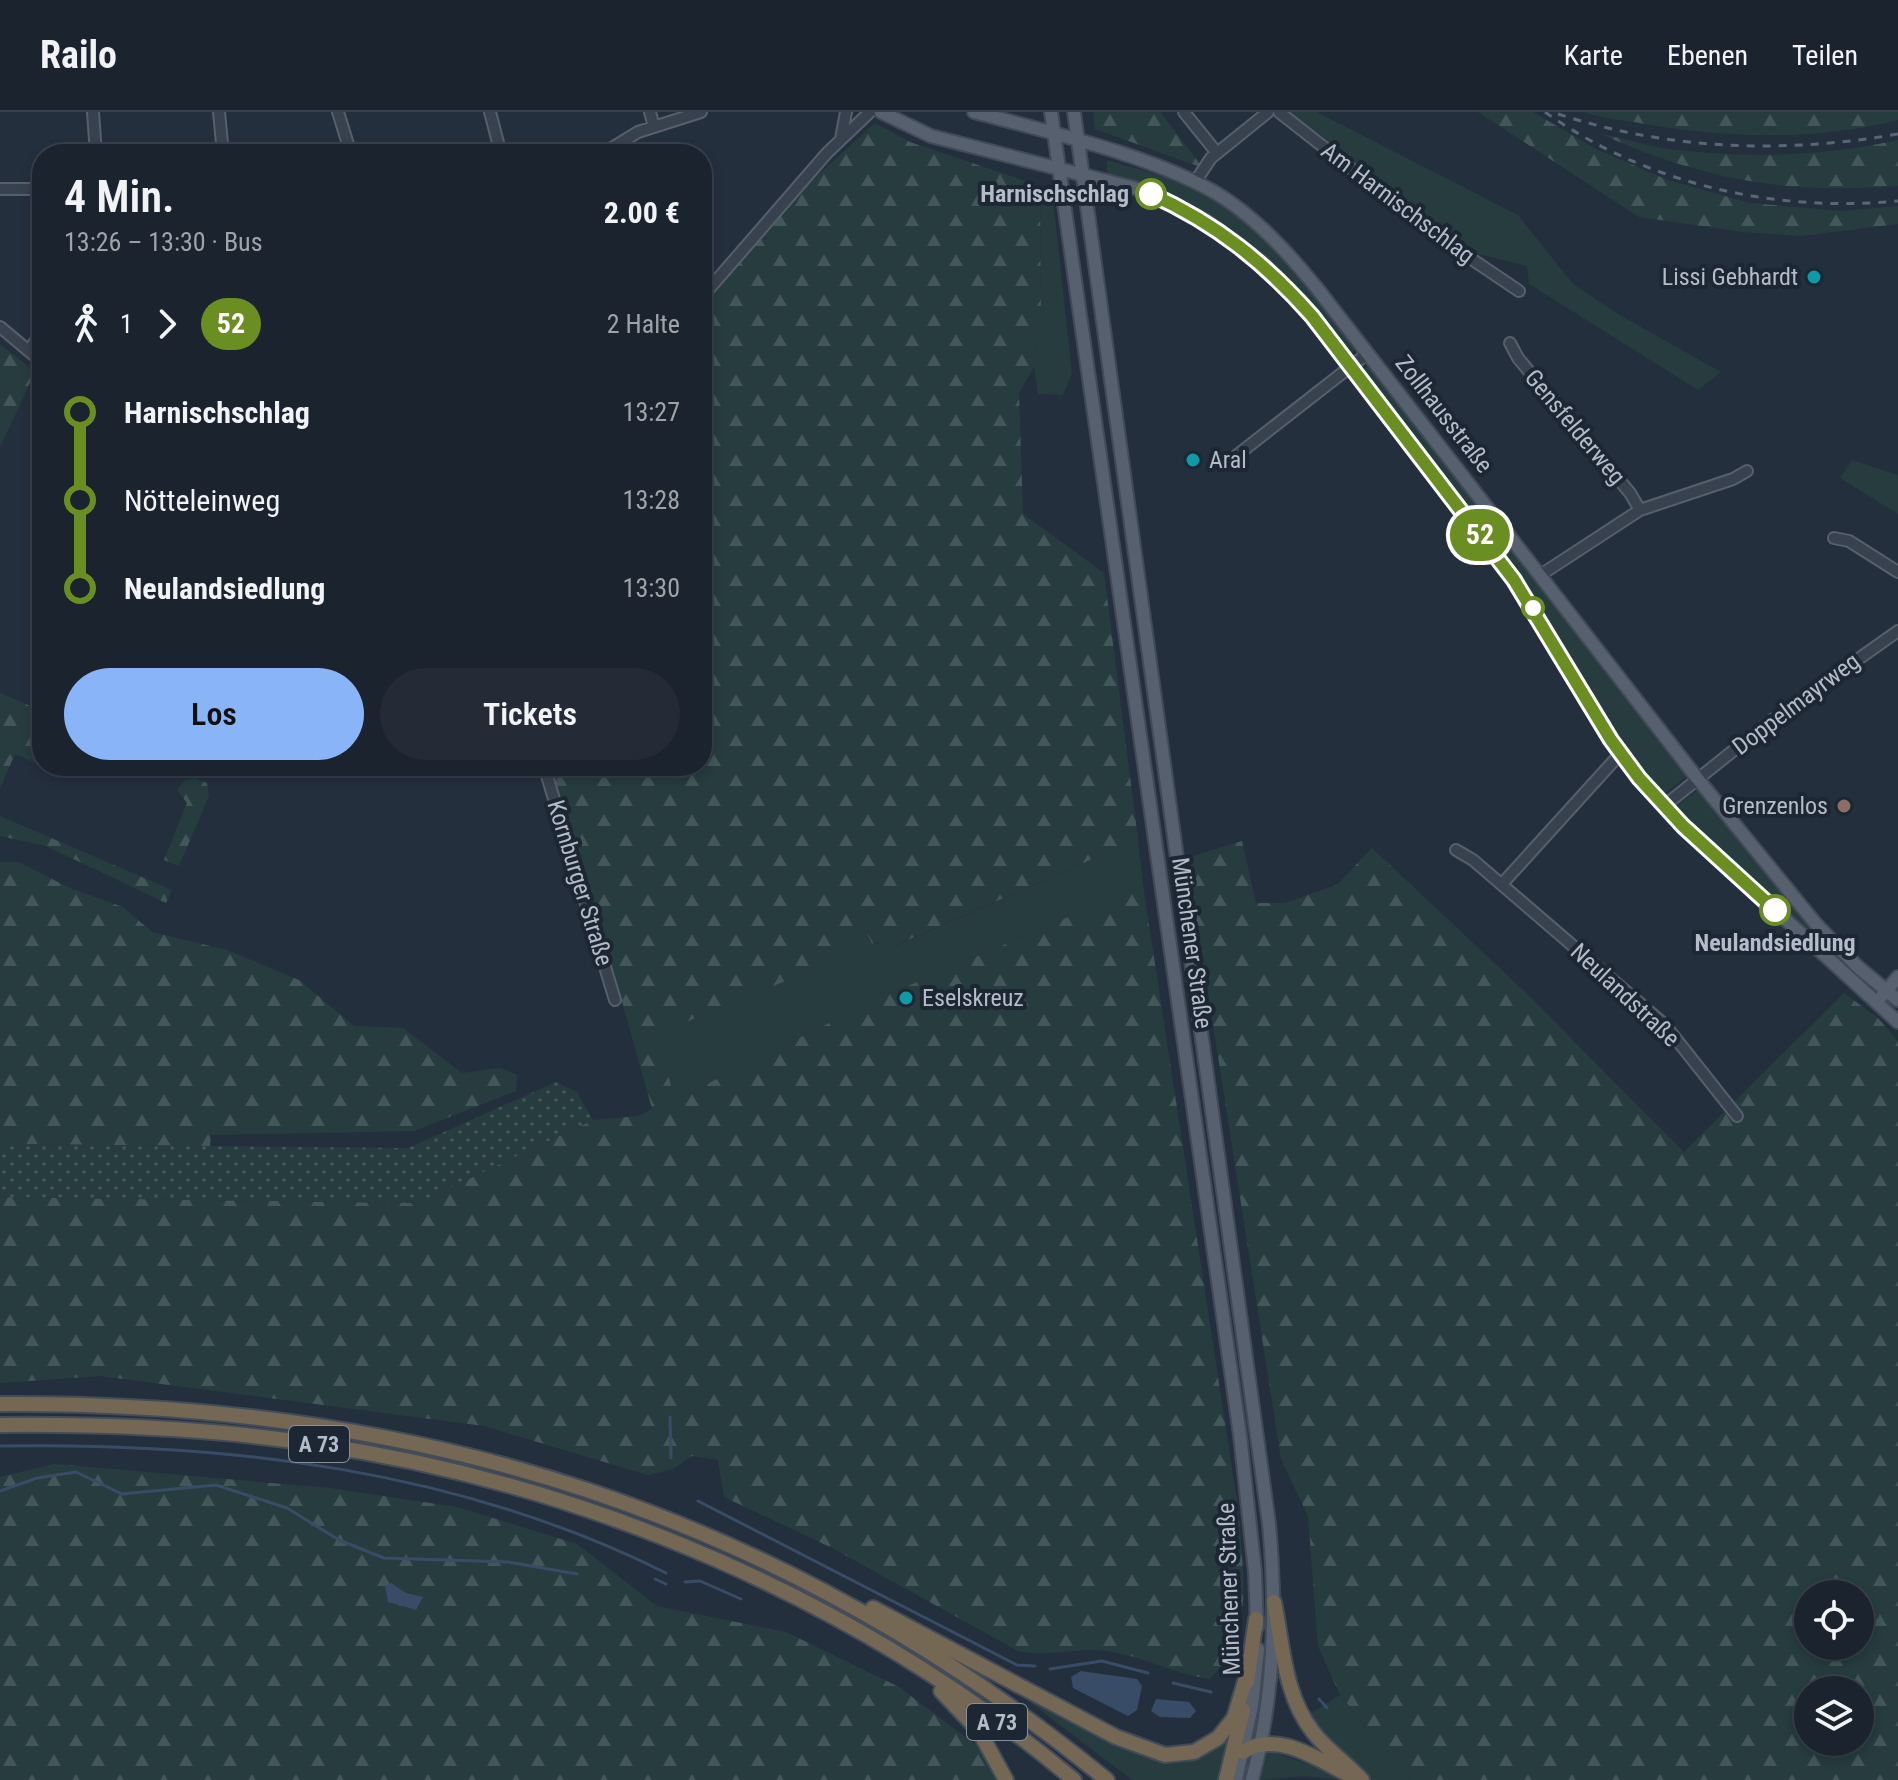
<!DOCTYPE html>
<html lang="de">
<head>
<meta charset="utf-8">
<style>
  body { margin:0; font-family:"Roboto Condensed",sans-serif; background:#242b36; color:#f1f3f6; height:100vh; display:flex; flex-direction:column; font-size:30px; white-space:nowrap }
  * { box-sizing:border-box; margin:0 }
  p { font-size:26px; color:#a0a4aa }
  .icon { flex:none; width:44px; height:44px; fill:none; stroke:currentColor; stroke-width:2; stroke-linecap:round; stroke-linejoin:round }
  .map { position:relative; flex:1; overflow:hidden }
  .drawer { position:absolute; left:32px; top:32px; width:680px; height:632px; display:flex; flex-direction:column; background:#1b232e; border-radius:32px; box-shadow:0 4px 12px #0003,0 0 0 2px #39404a }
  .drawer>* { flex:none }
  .badge { padding:0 16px; border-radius:26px; font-size:28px; line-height:52px }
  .fabs { position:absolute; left:1794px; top:1468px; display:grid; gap:16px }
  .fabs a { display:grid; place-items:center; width:80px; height:80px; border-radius:50%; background:#1b232e; box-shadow:0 4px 12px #0003,0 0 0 2px #39404a; font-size:40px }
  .map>.badge { position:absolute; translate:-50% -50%; box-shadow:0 0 0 4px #fff }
  .legs { display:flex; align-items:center; gap:12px; height:88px; padding:0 32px; font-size:26px }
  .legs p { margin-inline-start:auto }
  .head { display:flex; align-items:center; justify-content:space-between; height:136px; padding:0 32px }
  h1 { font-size:44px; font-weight:600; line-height:60px }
  .action { display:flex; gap:16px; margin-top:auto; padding:16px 32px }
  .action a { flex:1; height:92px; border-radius:48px; background:#8ab4f8; color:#111; font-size:32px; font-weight:600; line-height:92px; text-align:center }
  .action a+a { background:#242b36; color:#f1f3f6 }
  ul { padding:0 32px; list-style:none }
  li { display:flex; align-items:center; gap:28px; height:88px; font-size:30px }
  li i { display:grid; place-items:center; width:12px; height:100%; margin:0 10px; background:currentColor }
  li i::after { content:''; width:20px; height:20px; margin:-10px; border:6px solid; border-radius:50%; background:#1b232e }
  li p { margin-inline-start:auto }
  li:first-child i { background:linear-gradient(#0000 50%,currentColor 0) }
  li:last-child i { background:linear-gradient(currentColor 50%,#0000 0) }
  header { display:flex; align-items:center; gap:48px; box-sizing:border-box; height:112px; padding:0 40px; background:#1b232e; border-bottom:2px solid #39404a }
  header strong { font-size:38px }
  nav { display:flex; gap:44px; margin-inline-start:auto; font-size:28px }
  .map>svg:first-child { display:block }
</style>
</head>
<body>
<header>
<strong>Railo</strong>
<nav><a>Karte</a><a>Ebenen</a><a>Teilen</a></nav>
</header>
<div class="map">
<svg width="1898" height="1668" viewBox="0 0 1898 1668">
  <defs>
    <pattern id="forest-firs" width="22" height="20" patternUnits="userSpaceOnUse" patternTransform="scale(2)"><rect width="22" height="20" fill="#263c3f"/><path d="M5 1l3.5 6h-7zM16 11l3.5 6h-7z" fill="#435659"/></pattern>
    <pattern id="garden-dots" width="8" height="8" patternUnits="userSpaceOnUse" patternTransform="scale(2)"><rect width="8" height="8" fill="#263c3f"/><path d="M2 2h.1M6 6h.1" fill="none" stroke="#435659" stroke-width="1.8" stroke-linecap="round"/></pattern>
  </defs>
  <rect width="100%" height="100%" fill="#242f3e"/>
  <path fill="#263c3f" d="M1290,0H1317L1518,103L1573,172L1618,202L1721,260L1698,278L1529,172L1527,154L1478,142L1386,78Z
    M1107,48C1136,57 1167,64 1195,75C1248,98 1290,149 1324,194C1334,207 1352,224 1354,240L1344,241L1297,183L1156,79L1107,62Z
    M1040,74L1057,77L1053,87L1072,262L1063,283L1038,282L1034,255L1041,203Z
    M1367,255L1375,257L1689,663L1658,686L1642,669L1541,507L1360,259Z
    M1852,348L1898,363V402L1840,366Z
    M1698,678L1797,798L1820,832L1687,716L1674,696Z
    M1138,727L1143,773L875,888L675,988L656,922L844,845L841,835L868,823L872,832L890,831L893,835Z
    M1340,1583L1410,1668H1371L1318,1618L1309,1602Z
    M1032,1588C1087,1618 1175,1668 1229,1623L1219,1668H1132L1031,1591Z
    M1269,1639L1317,1655L1341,1668L1304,1664L1258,1668Z"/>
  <path fill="url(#forest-firs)" fill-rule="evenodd" d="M1093,0H1160L1203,56L1095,17Z
    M1478,0H1533L1596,37L1668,68L1750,91L1842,99L1898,94V112L1801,124L1743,120L1639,105Z
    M1584,0H1898V8C1815,29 1728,26 1645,12C1624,8 1603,7 1584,0Z
    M875,11L910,30L1040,74L1041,204L1034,255L1019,281L1023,402L1104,461L1138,727L892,835L890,831L881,835L878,830L872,832L868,823L842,835L844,845L657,922L675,988L875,888L1143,773L1238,1396C1242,1457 1257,1519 1210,1567C1174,1562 1143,1544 1106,1539C1077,1535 1048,1546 1018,1539L832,1436L724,1385L718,1348L692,1344L673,1357L648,1363L484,1314L100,1264L0,1271V1085L418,1091L593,1008L638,1004L652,997L620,882L546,654H702V194L808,72Z
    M1598,21C1622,26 1646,34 1670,37C1744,47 1826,44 1898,28V74C1780,82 1706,68 1598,21Z
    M0,232L35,260L1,333L0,332Z
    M0,581L42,599V654L15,642L0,676Z
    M195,666L207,671L209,684L179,754L164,748L187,691L177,678L184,668Z
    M0,704L172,778L166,791L46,734L0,724Z
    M1242,729L1256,791H1285L1337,773L1372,736L1527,882L1684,1040L1844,881L1878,906L1898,929V1668H1410L1340,1583L1318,1534L1308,1404L1281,1347L1187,746ZM1808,1482H1860V1534H1808ZM1808,1578H1860V1630H1808Z
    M0,750H18L72,777L123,795L152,820L227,838L299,868L354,914L403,916L462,961L500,956L517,963L516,979L414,1019L211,1023L210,1034L0,1032Z
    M54,1352L330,1376L457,1395L577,1432L657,1494L786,1520L899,1575L976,1633L993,1657L996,1668H0V1365Z"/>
  <path fill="url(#garden-dots)" d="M556,970L577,980L593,1008L418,1091L0,1085V1032L408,1036Z"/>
  <path fill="#394c67" d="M391,1471L406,1481L423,1485L416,1498L388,1490L385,1474Z
    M1081,1559L1137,1567L1142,1574L1137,1598L1128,1604L1073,1576L1071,1565Z
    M1156,1587L1189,1590L1196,1599L1190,1606L1160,1605L1151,1599Z"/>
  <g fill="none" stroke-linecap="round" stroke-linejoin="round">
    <path stroke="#394c67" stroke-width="3" d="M670,1305L671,1346
      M0,1334C228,1330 460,1358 666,1461
      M0,1379L37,1366L76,1360L122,1382L216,1373L287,1396L339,1428L384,1446L508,1450L577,1462
      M698,1389L1017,1553L1035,1554
      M655,1467L666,1472
      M685,1470L700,1469L741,1487
      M1050,1557L1102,1549L1148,1561
      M1173,1571L1211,1580
      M1319,1587L1327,1596"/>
    <g stroke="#565f6c" stroke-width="14">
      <path id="minor" d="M93,0L96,42
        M219,0L223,42
        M338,0L351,42
        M490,0L501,42
        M650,0L654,15
        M1184,0L1217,41
        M1279,0L1433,121L1519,179
        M841,27L846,0
        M602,42L638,20L701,0
        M1195,70L1211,46L1268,0
        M0,77H42
        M702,185L827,41L870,0
        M0,215L42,250
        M1510,231L1518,246L1630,381L1640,398
        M29,239L42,219
        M1236,344L1368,241
        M1834,426L1849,429L1898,460
        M1542,462L1640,398L1733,367L1747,359
        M544,654L615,888
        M1664,694L1768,611L1898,519
        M1456,738L1473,748L1665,913L1737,1004
        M1502,772L1620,642"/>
    </g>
    <g stroke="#414a57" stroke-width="16">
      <path id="major" d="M881,0L931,24L1138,77L1206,109L1263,151L1319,213L1514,468L1611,628L1639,666L1683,714L1898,910
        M974,0C1046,19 1162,46 1224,86C1260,110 1289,142 1316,175L1697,666L1816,812L1858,855L1898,888
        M1051,0L1240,1323L1255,1460L1257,1515
        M1074,0L1269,1412C1277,1498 1275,1584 1252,1668
        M1882,884L1898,865
        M1236,1668L1252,1594L1258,1537"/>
    </g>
    <g stroke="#434c59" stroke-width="18">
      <path id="highway" d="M0,1292C421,1289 778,1400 1107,1668
        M0,1313C105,1312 210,1316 314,1332C588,1372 861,1489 1074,1668
        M1274,1490C1283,1534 1284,1583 1313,1620C1327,1638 1346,1651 1362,1668
        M873,1496L1116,1625L1165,1643L1194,1640L1218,1626L1234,1606L1247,1563
        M1247,1570L1256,1507
        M941,1579L979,1619L1006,1668
        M1243,1640C1277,1617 1320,1649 1351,1664
        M1226,1668L1243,1598"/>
    </g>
    <use href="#minor" stroke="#38414e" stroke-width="10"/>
    <use href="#major" stroke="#56606e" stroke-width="12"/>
    <use href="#highway" stroke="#746855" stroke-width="14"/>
    <path stroke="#5a6575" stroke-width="3" stroke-dasharray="8 8" stroke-linecap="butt" d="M1545,0C1646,72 1775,101 1898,89
      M1558,2C1669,38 1784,42 1898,22"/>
  </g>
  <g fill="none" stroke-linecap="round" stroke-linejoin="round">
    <g stroke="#fff" stroke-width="18">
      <path id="line-1" d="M1151,82C1217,112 1265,151 1312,204L1514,468L1611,628L1639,666L1683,714L1775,798"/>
    </g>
    <use href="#line-1" stroke="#6b8e23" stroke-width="12"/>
  </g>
  <g fill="#fff" stroke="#6b8e23" stroke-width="4">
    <circle cx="1151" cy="82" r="14"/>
    <circle cx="1533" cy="496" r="10"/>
    <circle cx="1775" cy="798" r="14"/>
  </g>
  <g fill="#0f9aa8" stroke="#1d2633" stroke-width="3">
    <circle cx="1814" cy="165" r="8"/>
    <circle cx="1193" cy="348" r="8"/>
    <circle cx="906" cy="886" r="8"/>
  </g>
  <circle fill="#8d6e63" stroke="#1d2633" stroke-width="3" cx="1844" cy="694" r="8"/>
  <g text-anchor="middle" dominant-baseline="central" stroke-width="8" stroke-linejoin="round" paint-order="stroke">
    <g fill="#1d2633" stroke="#878f9c" stroke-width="2">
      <rect x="289" y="1314" width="60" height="36" rx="6"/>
      <rect x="967" y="1592" width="60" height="36" rx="6"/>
    </g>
    <g font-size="22" font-weight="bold" fill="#b4bcc9">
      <text x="319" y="1332">A 73</text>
      <text x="997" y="1610">A 73</text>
    </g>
    <g font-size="24" font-weight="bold" fill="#b4bcc9" stroke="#1d2633" text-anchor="end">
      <text x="1129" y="82">Harnischschlag</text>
      <text x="1775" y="831" text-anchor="middle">Neulandsiedlung</text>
    </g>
    <g font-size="24" fill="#b4bcc9" stroke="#1d2633">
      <text transform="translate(1398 91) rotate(37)">Am Harnischschlag</text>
      <text transform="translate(1444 302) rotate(52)">Zollhausstraße</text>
      <text transform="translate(1575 315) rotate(50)">Gensfelderweg</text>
      <text transform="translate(1796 592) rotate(-37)">Doppelmayrweg</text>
      <text transform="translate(580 771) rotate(73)">Kornburger Straße</text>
      <text transform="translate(1192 831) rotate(82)">Münchener Straße</text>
      <text transform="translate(1625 883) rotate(43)">Neulandstraße</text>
      <text transform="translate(1229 1477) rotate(-92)">Münchener Straße</text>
    </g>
    <g font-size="24" fill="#b4bcc9" stroke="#1d2633" text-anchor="end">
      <text x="1798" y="165">Lissi Gebhardt</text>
      <text x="1209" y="348" text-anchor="start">Aral</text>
      <text x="1828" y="694">Grenzenlos</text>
      <text x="922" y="886" text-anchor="start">Eselskreuz</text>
    </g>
  </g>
</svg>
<div class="fabs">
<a><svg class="icon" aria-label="locate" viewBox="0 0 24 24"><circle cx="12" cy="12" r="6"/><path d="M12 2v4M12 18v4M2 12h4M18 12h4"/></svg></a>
<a><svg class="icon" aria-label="layers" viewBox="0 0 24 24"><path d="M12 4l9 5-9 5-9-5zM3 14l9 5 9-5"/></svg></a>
</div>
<b class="badge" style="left:1480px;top:423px;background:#6b8e23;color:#fff">52</b>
<section class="drawer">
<div class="head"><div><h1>4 Min.</h1><p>13:26 – 13:30 · Bus</p></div><b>2.00 €</b></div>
<div class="legs"><svg class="icon" aria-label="walk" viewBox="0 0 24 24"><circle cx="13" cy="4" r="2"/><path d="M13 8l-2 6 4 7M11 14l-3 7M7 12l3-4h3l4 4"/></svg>1<svg class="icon" aria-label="forward" viewBox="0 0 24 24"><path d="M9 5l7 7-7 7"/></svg><b class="badge" style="background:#6b8e23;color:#fff">52</b><p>2 Halte</p></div>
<ul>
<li><i style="color:#6b8e23"></i><b>Harnischschlag</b><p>13:27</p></li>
<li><i style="color:#6b8e23"></i><span>Nötteleinweg</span><p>13:28</p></li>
<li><i style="color:#6b8e23"></i><b>Neulandsiedlung</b><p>13:30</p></li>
</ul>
<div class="action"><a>Los</a><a>Tickets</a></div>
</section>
</div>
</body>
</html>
